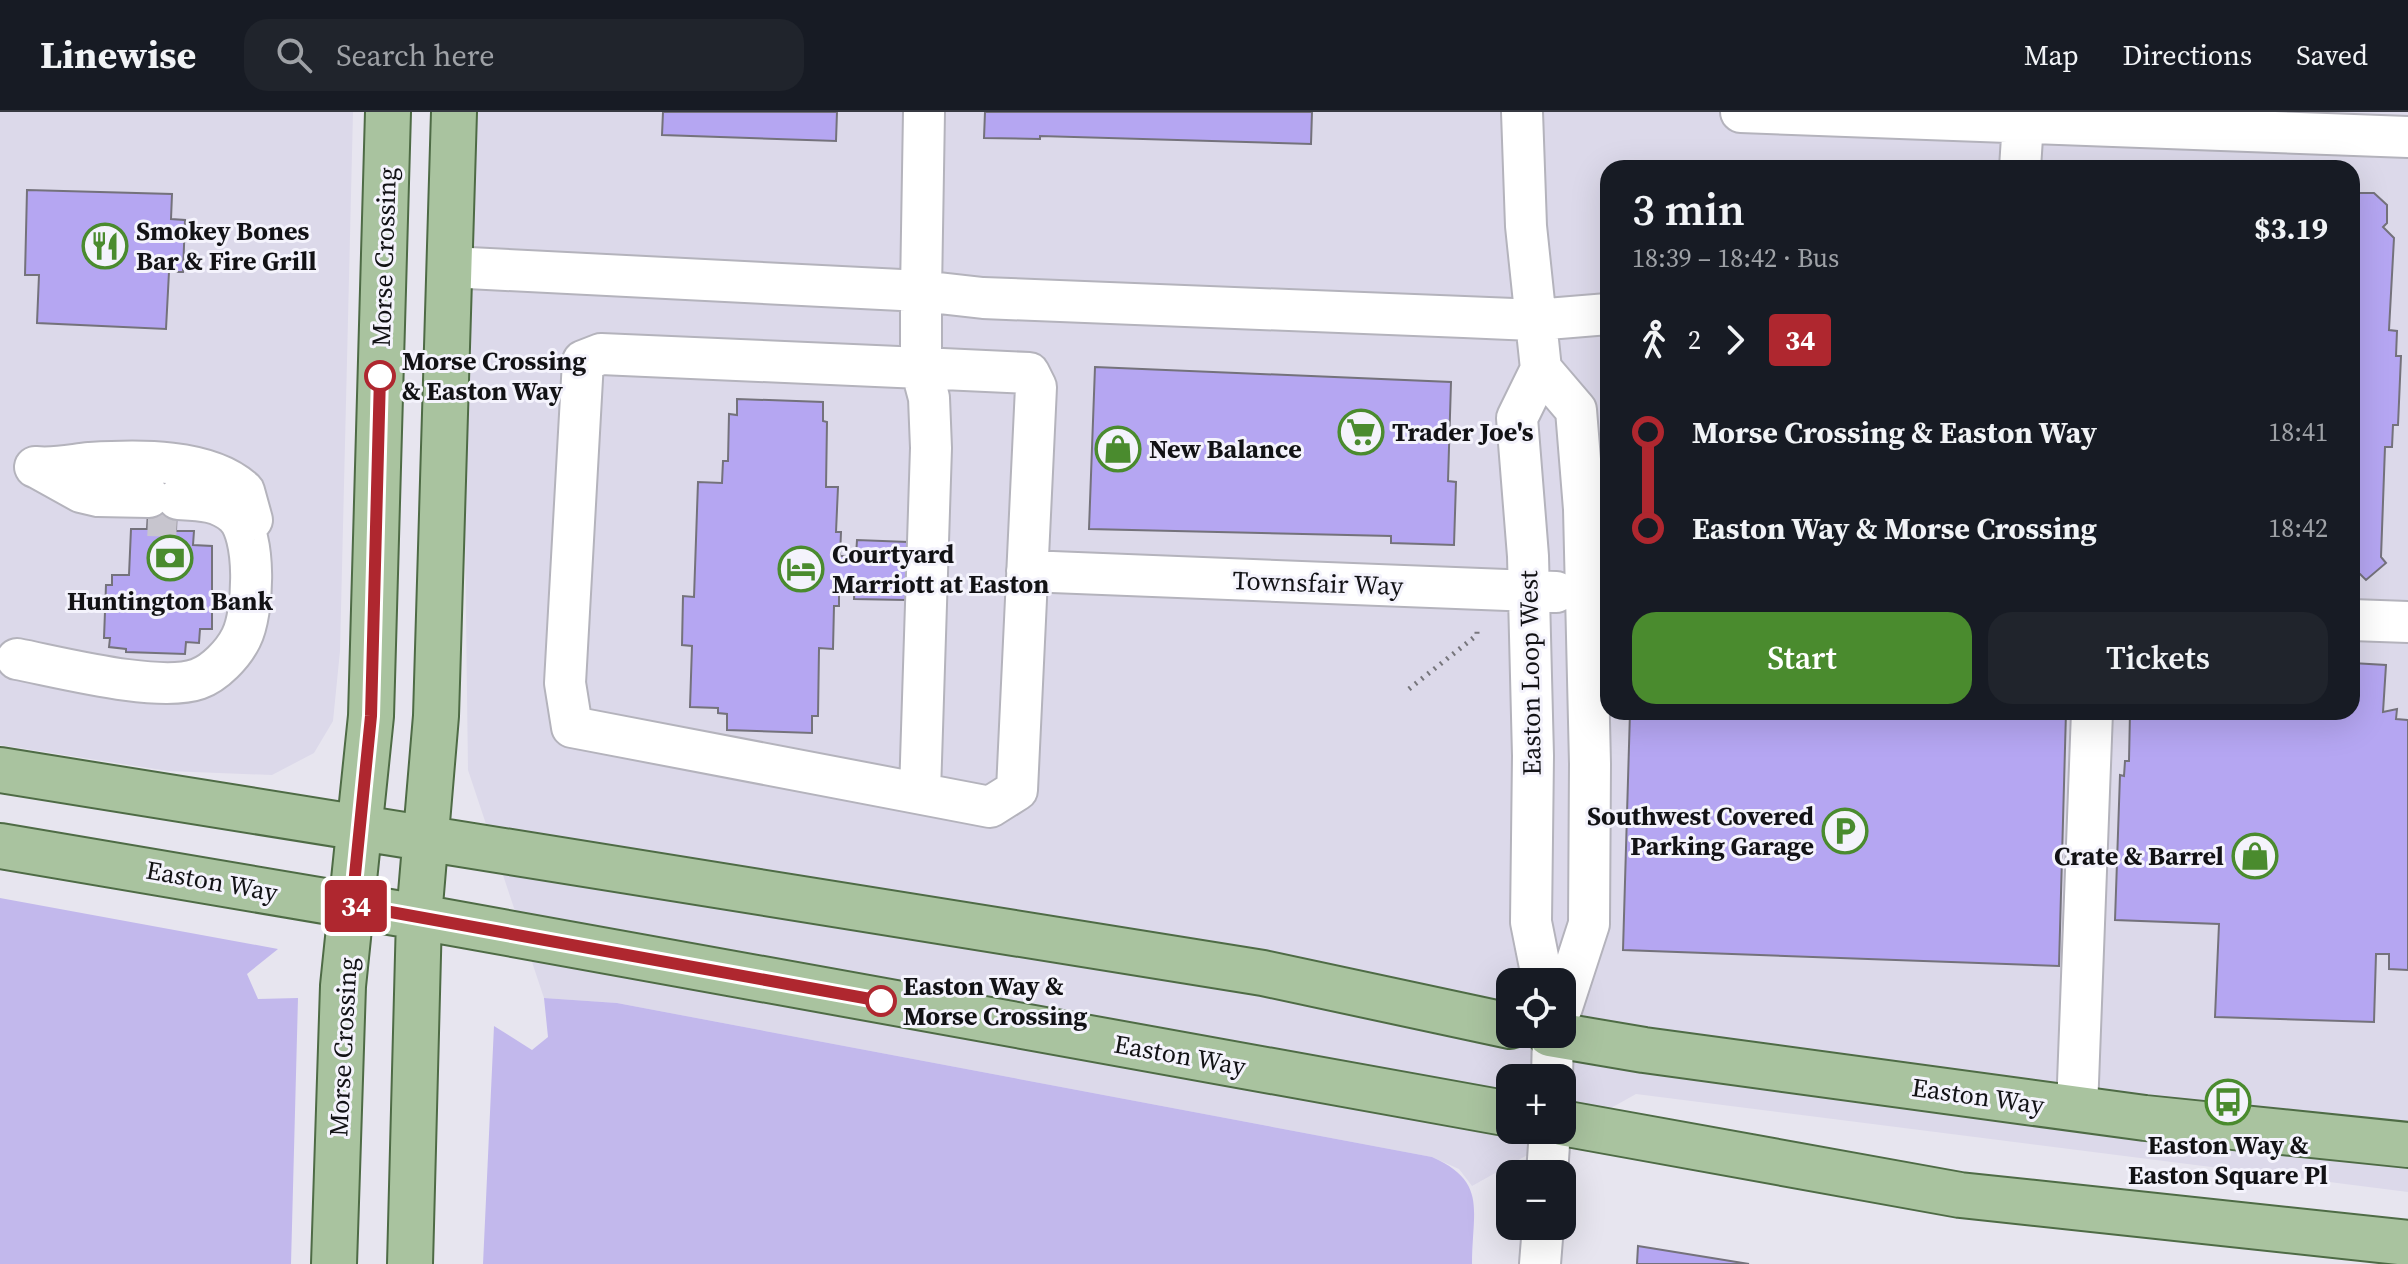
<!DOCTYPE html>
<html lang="en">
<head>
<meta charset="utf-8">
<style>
  body { margin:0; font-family:"Source Serif 4",serif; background:#20242c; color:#f1f3f6; height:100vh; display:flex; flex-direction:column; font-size:30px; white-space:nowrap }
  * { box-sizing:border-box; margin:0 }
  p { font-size:26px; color:#9ea1a6 }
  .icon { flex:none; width:44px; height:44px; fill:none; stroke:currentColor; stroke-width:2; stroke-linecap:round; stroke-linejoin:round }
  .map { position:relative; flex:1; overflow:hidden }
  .side { position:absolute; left:1600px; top:48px; width:760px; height:560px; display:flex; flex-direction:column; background:#171b24; border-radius:24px; box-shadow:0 8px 32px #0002 }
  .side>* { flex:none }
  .badge { padding:0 16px; border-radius:6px; font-size:28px; line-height:52px }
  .tools { position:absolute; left:1496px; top:856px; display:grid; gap:16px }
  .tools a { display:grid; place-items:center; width:80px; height:80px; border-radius:16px; background:#171b24; box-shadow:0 8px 32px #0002; font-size:40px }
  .map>.badge { position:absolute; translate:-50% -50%; box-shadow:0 0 0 4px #fff }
  .legs { display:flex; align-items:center; gap:12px; height:88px; padding:0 32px; font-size:26px }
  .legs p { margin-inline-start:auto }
  .head { display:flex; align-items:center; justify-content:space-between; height:136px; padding:0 32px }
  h1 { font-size:44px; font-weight:600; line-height:60px }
  .button { display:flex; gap:16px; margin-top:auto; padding:16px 32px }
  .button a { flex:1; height:92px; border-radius:24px; background:#4a8b2e; color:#fff; font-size:32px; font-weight:600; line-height:92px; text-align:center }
  .button a+a { background:#20242c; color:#f1f3f6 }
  ul { padding:0 32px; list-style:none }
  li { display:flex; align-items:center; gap:28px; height:96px; font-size:30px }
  li i { display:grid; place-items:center; width:12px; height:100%; margin:0 10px; background:currentColor }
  li i::after { content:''; width:20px; height:20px; margin:-10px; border:6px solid; border-radius:50%; background:#171b24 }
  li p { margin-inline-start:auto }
  li:first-child i { background:linear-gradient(#0000 50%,currentColor 0) }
  li:last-child i { background:linear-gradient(currentColor 50%,#0000 0) }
  header { display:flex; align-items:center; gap:48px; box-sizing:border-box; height:112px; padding:0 40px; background:#171b24; border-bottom:2px solid #363941 }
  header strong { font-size:38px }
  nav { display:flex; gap:44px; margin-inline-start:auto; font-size:28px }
  .search { width:560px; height:72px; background:#20242c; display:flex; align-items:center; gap:20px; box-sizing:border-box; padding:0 28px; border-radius:24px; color:#9ea1a6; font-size:30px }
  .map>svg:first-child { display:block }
</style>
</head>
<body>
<header>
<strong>Linewise</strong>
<div class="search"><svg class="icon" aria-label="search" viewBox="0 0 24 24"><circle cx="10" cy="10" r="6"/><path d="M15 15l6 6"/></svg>Search here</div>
<nav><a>Map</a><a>Directions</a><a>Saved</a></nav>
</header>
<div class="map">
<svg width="2408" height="1152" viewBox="0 0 2408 1152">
  <rect width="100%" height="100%" fill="#e7e5ef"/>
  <path fill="#dcd9ea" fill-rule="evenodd" d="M0,0H353L340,539L333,609L314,641L272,663L168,659L0,633Z
    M471,0H2408V1080L1636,982L1472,1074L1459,1057L1432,1045L617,891L544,886L468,658L462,189ZM1608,56H2352V600H1608ZM1510,870H1562V922H1510ZM1510,966H1562V1018H1510Z"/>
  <path fill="#c2b8ec" d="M0,786L278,837L247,862L258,887L298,886L291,1152H0Z
    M544,886L617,891L1432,1045C1488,1070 1472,1098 1472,1152H483L494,914L532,938L548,925Z"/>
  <path fill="#b5a6f2" stroke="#74727b" stroke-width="2" d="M663,0H837L836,29L662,23Z
    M985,0H1312L1311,32L1040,24V27L984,26Z
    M27,78L172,82L171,107L185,108L183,160H169L166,217L37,211L39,163H25Z
    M2358,81H2374L2387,93V111L2383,115L2394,126L2389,218L2397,219L2396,244H2401L2398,313H2393L2392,335H2385L2381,445L2386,451L2366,468L2360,462H2352V83Z
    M1095,255L1451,270L1448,369L1456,370L1454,433L1391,431V424L1089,417Z
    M737,287L823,290V309L827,310L826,375H838L836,420H841L840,444H856L857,428L908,430L906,488L854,487L855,471L839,470V494H834L833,537L819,536L818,604H812V621L727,618V602L718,601V596L690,595L692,534L682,533L683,484L694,485L698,370L722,371L723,349H728L729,302L737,303Z
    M150,362L178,363L176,419H194L193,433L212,434V517H200L199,531L186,530L185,542L126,540V537L109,535L110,526H104L106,473H112V463H129L131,417H147Z
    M2352,551L2386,553L2383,600L2397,597L2396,607L2408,608V858L2389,857V842H2376L2374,910L2215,905L2219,812L2115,808L2120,663L2124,664L2125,649H2129L2130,600H2352Z
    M1630,600H2066L2059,854L1623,838Z
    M1638,1134L1749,1152H1637Z"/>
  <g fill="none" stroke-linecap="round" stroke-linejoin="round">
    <path stroke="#c7c5ce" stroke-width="40" stroke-dasharray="40 20" stroke-linecap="butt" d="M148,404L177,405"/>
    <g stroke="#b4b3bc" stroke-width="44">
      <path id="minor" d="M924,0L921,179L983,186L1464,205L1535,208L1608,202
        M1522,0L1526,114L1541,257L1517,306L1528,444L1533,644L1531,810L1543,870
        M1741,0L2408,25
        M2020,56L2023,10
        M449,155L921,179V256L1029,261L1036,275L1017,678L990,695L572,615L565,571L583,249L601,242L921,256L929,286L931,336L920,680
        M1541,257L1576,298L1584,397L1590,652L1589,812L1562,895
        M35,355C55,357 71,353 90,351C137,348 209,346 244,379L252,408
        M36,355L81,380L98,384L149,385
        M1027,459L1556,480
        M2352,508L2408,510
        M17,547C59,555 159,581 198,567C215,561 233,542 241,526C254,501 257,422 235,403C219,388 198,388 178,387
        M1552,966L1553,922
        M2077,997L2092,600
        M1547,1062L1550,1018
        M1540,1152L1543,1114"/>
    </g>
    <g stroke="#4e6b45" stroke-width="48">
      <path id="major" d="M0,658L1263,861L1510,914
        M0,734L419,805L1510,1002
        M1550,922L1644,938L2145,1006L2408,1033
        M1562,1011L1960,1083L2408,1131
        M334,1152L343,874L371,604L388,0
        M410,1152L419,805L436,604L454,0"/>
    </g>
    <path stroke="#77767c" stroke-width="5" stroke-dasharray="2 6" stroke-linecap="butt" d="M1409,577L1477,523V514"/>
    <use href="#minor" stroke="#fff" stroke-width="40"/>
    <use href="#major" stroke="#a9c39f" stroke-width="44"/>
  </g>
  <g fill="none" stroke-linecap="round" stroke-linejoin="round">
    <g stroke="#fff" stroke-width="18">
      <path id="line-1" d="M380,264L371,604L352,793L881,889"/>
    </g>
    <use href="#line-1" stroke="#af272f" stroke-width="12"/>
  </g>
  <defs>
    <g id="restaurant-ring" transform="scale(2.3)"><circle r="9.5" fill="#f4f3fc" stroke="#4a8b2e" stroke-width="1.5"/><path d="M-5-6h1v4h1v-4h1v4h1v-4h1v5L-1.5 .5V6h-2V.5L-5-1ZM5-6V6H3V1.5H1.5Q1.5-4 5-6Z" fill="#4a8b2e"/></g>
    <g id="supermarket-ring" transform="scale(2.3)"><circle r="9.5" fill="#f4f3fc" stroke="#4a8b2e" stroke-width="1.5"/><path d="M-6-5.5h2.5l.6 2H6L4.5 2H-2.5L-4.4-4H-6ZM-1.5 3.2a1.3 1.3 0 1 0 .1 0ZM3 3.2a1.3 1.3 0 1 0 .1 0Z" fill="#4a8b2e"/></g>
    <g id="shop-ring" transform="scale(2.3)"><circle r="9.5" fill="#f4f3fc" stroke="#4a8b2e" stroke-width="1.5"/><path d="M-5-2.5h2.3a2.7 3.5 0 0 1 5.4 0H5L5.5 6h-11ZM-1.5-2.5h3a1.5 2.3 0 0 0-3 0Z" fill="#4a8b2e"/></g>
    <g id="bank-ring" transform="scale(2.3)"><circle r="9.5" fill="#f4f3fc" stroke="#4a8b2e" stroke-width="1.5"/><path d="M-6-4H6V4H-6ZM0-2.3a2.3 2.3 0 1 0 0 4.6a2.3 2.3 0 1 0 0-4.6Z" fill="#4a8b2e"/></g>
    <g id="hotel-ring" transform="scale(2.3)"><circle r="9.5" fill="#f4f3fc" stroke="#4a8b2e" stroke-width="1.5"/><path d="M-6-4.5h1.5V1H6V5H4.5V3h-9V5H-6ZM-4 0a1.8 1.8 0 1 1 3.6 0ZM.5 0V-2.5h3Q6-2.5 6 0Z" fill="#4a8b2e"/></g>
    <g id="parking-ring" transform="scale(2.3)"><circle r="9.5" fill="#f4f3fc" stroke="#4a8b2e" stroke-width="1.5"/><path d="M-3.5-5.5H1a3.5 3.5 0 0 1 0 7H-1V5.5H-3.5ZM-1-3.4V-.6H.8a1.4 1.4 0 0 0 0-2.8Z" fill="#4a8b2e"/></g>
    <g id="bus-ring" transform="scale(2.3)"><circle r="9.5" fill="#f4f3fc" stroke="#4a8b2e" stroke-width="1.5"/><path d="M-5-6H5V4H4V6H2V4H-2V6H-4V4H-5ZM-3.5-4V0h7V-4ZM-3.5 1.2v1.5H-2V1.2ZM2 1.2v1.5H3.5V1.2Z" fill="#4a8b2e"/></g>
  </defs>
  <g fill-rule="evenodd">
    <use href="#restaurant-ring" x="105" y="134"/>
    <use href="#supermarket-ring" x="1361" y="320"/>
    <use href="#shop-ring" x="1118" y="337"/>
    <use href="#bank-ring" x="170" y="446"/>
    <use href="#hotel-ring" x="801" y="457"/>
    <use href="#parking-ring" x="1845" y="719"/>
    <use href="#shop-ring" x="2255" y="744"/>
    <use href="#bus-ring" x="2228" y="990"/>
  </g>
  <g fill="#fff" stroke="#af272f" stroke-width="4">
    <circle cx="380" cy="264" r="14"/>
    <circle cx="881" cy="889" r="14"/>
  </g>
  <g text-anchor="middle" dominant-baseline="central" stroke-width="6" stroke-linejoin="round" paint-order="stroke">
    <g font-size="26" font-weight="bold" fill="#121215" stroke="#f4f3fc" text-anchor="start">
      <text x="136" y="119">Smokey Bones<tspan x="136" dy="30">Bar &amp; Fire Grill</tspan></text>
      <text x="1392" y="320">Trader Joe's</text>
      <text x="1149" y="337">New Balance</text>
      <text x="832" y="442">Courtyard<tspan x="832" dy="30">Marriott at Easton</tspan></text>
      <text x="170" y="489" text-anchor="middle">Huntington Bank</text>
      <text x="1814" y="704" text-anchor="end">Southwest Covered<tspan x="1814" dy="30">Parking Garage</tspan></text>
      <text x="2224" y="744" text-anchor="end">Crate &amp; Barrel</text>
      <text x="2228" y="1033" text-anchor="middle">Easton Way &amp;<tspan x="2228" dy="30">Easton Square Pl</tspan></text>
    </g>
    <g font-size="26" fill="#121215" stroke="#f4f3fc">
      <text transform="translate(384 145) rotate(-88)">Morse Crossing</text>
      <text transform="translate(1318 471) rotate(2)">Townsfair Way</text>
      <text transform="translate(1530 561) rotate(-91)">Easton Loop West</text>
      <text transform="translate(212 769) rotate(10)">Easton Way</text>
      <text transform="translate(343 935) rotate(-87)">Morse Crossing</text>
      <text transform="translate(1180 943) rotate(10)">Easton Way</text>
      <text transform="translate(1978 984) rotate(8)">Easton Way</text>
    </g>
    <g font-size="26" font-weight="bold" fill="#121215" stroke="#f4f3fc" text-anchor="start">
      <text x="402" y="249">Morse Crossing<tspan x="402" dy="30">&amp; Easton Way</tspan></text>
      <text x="903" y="874">Easton Way &amp;<tspan x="903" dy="30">Morse Crossing</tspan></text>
    </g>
  </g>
</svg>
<div class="tools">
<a><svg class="icon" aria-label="locate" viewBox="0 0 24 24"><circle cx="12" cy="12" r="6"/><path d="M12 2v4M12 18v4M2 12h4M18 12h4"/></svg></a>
<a>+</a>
<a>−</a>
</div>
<b class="badge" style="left:356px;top:794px;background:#af272f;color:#fff">34</b>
<section class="side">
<div class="head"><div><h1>3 min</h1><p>18:39 – 18:42 · Bus</p></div><b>$3.19</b></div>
<div class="legs"><svg class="icon" aria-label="walk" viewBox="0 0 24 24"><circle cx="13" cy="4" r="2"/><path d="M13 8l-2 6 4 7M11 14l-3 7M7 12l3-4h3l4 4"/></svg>2<svg class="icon" aria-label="forward" viewBox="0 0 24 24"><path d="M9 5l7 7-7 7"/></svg><b class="badge" style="background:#af272f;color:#fff">34</b></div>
<ul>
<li><i style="color:#af272f"></i><b>Morse Crossing &amp; Easton Way</b><p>18:41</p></li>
<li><i style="color:#af272f"></i><b>Easton Way &amp; Morse Crossing</b><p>18:42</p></li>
</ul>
<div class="button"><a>Start</a><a>Tickets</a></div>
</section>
</div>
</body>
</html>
